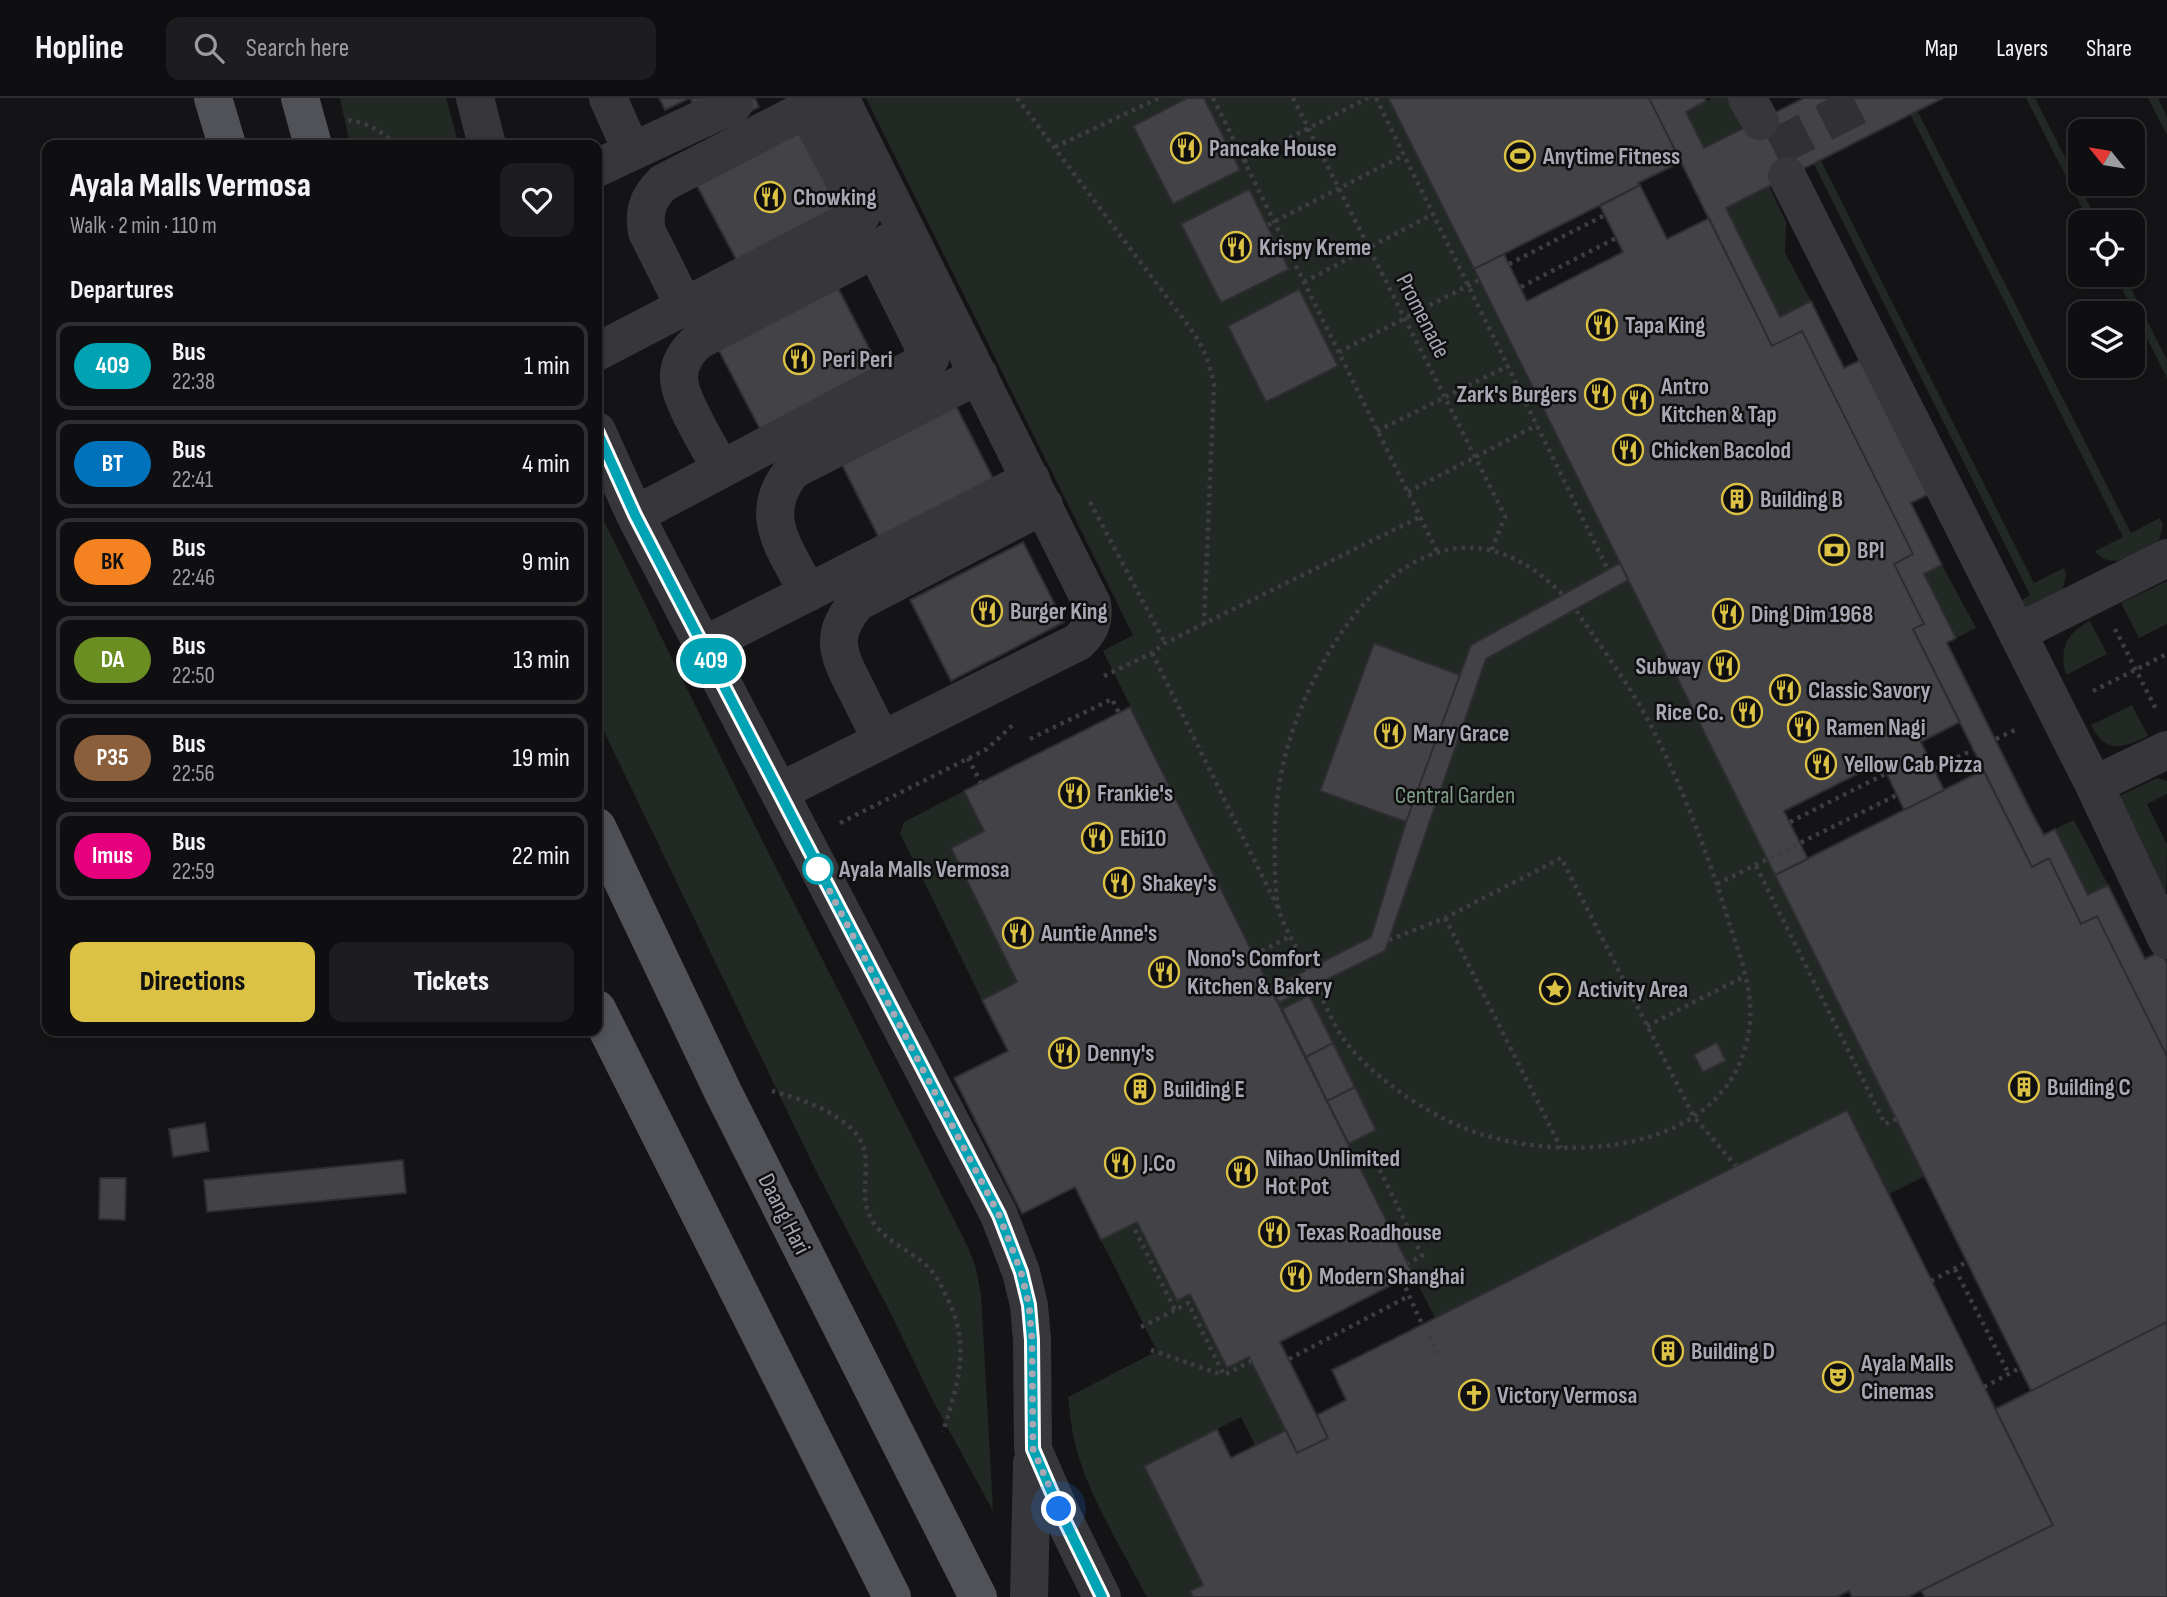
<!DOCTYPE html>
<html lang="en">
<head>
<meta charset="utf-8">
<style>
  body { margin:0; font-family:"Sofia Sans Condensed",sans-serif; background:#1d1c1e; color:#f1f3f6; height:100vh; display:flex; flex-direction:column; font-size:26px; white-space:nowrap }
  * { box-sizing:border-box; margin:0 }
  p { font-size:23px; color:#9b9c9f }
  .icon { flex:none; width:38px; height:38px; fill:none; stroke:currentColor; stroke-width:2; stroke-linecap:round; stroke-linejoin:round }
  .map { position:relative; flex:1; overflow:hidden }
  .details { position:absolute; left:42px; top:42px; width:560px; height:896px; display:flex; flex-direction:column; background:#0f0e10; border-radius:14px; box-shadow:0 4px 10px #0003,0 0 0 2px #2f2e30 }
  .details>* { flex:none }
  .badge { padding:0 14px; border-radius:23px; font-size:24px; line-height:46px }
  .needle { width:46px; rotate:300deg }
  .tools { position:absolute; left:2068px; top:21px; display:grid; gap:14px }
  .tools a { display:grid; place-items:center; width:77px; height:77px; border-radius:14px; background:#0f0e10; box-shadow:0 4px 10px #0003,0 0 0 2px #2f2e30; font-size:35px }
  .you { position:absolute; width:35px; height:35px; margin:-18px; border:5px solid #fff; border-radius:50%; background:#1a73e8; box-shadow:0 0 0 10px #1a73e833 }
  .map>.badge { position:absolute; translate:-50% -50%; box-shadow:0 0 0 4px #fff }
  h2 { padding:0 28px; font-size:26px; line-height:63px }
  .round { display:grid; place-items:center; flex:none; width:74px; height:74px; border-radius:14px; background:#1d1c1e }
  .summary { display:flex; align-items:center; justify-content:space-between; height:119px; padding:0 28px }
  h1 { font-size:33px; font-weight:800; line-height:52px }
  .primary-button { display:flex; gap:14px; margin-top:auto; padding:14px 28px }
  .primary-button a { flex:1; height:80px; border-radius:14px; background:#dbc245; color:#111; font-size:28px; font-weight:800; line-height:80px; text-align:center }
  .primary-button a+a { background:#1d1c1e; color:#f1f3f6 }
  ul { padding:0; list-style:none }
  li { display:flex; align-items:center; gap:21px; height:88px; margin:0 14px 10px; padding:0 14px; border:4px solid #2f2e30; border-radius:14px }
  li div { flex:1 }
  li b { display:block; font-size:26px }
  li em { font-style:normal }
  li .badge { min-width:77px; font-weight:700; text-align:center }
  header { display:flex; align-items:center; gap:42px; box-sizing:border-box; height:98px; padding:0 35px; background:#0f0e10; border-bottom:2px solid #2f2e30 }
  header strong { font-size:33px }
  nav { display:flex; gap:38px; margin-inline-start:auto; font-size:24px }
  .search { width:490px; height:63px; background:#1d1c1e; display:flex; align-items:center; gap:18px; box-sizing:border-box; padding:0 24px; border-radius:14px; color:#9b9c9f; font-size:26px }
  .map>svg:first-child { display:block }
</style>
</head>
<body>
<header>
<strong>Hopline</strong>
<div class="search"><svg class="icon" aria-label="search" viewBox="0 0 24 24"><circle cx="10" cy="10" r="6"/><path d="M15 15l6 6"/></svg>Search here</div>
<nav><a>Map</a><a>Layers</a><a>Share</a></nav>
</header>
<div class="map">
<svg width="2167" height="1499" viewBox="0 0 2167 1499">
  <rect width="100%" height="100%" fill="#141315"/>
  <path fill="#222924" d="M340,0H446L459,47H350Z
    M866,0H1388L1925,1078L1889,1096L1846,1012L1435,1220L1103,553L1133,537Z
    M1712,0H1728L1746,36L1700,59L1679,17Z
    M2026,0H2035L2098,124H2089Z
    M2148,0H2158L2167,19V37Z
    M1913,4L2131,435L2160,420L2163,427L2159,442C2142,453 2111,476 2095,453L2123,439L1906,8Z
    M1817,55L2034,485L2064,470L2066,477L2063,491L2027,511L2022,502L2030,497L1810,58Z
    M1768,86L1786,124L1785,155L1811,203L1780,219L1725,108Z
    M2115,177H2124L2167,262V280Z
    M597,409L755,728L967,1147L976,1170L981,1197L993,1413L932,1301L891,1216L817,1075L597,619Z
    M1942,467L1976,530L1956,540L1924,476Z
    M2167,483V526L2139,540L2121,505Z
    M2090,523L2107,556L2066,577C2059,551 2066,535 2090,523Z
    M2132,607L2148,638C2124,650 2105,656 2091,627Z
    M2157,680L2167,683V696L2147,706L2167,746L2166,796L2117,699Z
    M964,693L984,733L951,751L1017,884L982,902L900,735L904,724Z
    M2074,722L2108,787L2088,797L2055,731Z
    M1137,1124L1178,1202L1190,1196L1227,1270L1249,1259L1286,1332L1255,1347L1241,1319L1144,1368L1203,1487L1191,1493L1193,1499H1147L1145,1496C1123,1453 1089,1398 1077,1353C1072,1336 1070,1317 1068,1299L1157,1253L1101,1142Z"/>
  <path fill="#434347" stroke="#2e2e31" stroke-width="2" d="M659,0H717L695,11L690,0L665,12Z
    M732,0H755L759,9L740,18Z
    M1187,0H1204L1240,72L1173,106L1133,28Z
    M1388,0H1649L1681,64L1638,85L1640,87L1474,171Z
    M1649,0H1705L1706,3L1686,14L1704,50L1804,0H1943L1726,110L1780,219L1811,203L1844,270L1862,261L1929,396L1911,405L1942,467L1924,476L1956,540L1947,545L2031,713L2044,737L2055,731L2088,797L2108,787L2145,861L2161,853L2167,865V958L2097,818L2081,826L2049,760L2032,769L1913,531L1924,526L1894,466L1913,456L1802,233L1772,248Z
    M802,33L842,111L738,165L697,88Z
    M1640,87L1667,141L1709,120L1772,248L1802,233L1913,456L1894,466L1924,526L1913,531L1960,624L1921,644L1944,692L1904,712L1881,664L1784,713L1808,761L1775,777L1474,171L1504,156L1527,203L1623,154L1600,108Z
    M1249,91L1289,171L1221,205L1181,126Z
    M835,184L882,275L763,337L716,247Z
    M1299,191L1338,268L1266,304L1228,228Z
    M954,304L994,382L880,442L840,363Z
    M1023,444L1064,524L951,583L910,502Z
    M1620,465L1628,482L1486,561L1385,853L1279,905L1271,890L1371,839L1406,724L1471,547Z
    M1374,545L1460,577L1406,724L1320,693Z
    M1130,609L1413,1176L1280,1244L1328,1340L1297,1355L1249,1259L1227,1270L1190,1196L1177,1203L1137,1124L1101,1142L1075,1089L1022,1116L954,980L1008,953L982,902L1017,884L951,750L984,733L964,693Z
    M1983,672L2032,769L2049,760L2081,826L2097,818L2167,958V1224L2031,1293L1775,777Z
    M1309,897L1333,945L1306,959L1282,911Z
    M1717,944L1726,963L1703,974L1694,957Z
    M1333,945L1355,989L1327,1003L1306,959Z
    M1355,989L1376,1032L1349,1046L1327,1003Z
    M1847,1012L2053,1427L1908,1499H1852L1849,1493L1837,1499H1193L1190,1493L1203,1487L1144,1368L1217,1331L1231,1360L1286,1332L1297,1355L1328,1340L1317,1317L1346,1302L1332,1272Z
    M205,1025L209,1053L173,1059L169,1031Z
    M403,1062L406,1095L207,1114L204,1082Z
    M100,1080H126L125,1122L99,1121Z
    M2167,1224V1499H1925L1921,1493L2053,1427L1995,1311Z"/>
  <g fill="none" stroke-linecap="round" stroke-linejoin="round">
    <path stroke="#313135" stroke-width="38" stroke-dasharray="38 19" stroke-linecap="butt" d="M1773,51L1872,0"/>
    <path stroke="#3d3e42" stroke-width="4.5" stroke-dasharray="3.5 5" stroke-linecap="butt" d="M1017,0L1190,230C1203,248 1210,265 1214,287L1204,526
      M1213,0L1437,453
      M1293,0L1505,418L1491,453
      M1376,0L1608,472
      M348,22C368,25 382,33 396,47
      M1055,49L1159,0
      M1244,63L1368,0
      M1268,127L1404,57
      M1509,166L1605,117
      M1304,184L1433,116
      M1521,189L1616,140
      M1339,254L1479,182
      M1377,333L1508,268
      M1408,394L1537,327
      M1090,404L1165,545
      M2115,531L2157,613
      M1152,555L1278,810
      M1104,578L1152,555L1165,545L1420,419
      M2093,593L2167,556
      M1030,641L1112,601L1119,615
      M1996,641L2019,630
      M968,660L981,685
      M1934,670L1973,652
      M1790,724L1887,675
      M840,725L987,651L1016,624
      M1756,768L1885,1026L1897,1021
      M1717,786L1897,697
      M1445,820L1561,1050
      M1389,842L1445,820L1561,760L1694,1019L1736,1068
      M1254,857L1291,838
      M1308,872C1299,853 1286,834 1280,815C1275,799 1275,778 1275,762C1273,716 1279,669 1295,626C1336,512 1444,376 1563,497
      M1316,887C1323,902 1330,919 1339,934C1363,973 1422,1013 1464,1030C1559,1068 1730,1059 1749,932C1755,896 1740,858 1729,824C1707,754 1682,687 1648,622C1627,584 1600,547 1575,511
      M1647,928L1745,878
      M772,993C801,1001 860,1019 865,1056C869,1082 857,1103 876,1128C889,1145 912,1154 927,1168C937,1178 943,1191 949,1204C971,1252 957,1287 943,1334
      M1376,1064L1422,1158L1408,1165
      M1135,1132L1175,1212L1188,1205L1224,1277L1251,1263
      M1955,1171L2009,1276
      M1402,1182L1422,1226
      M1931,1183L1967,1164
      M1141,1229L1175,1212
      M1429,1238L1439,1258
      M1151,1252L1223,1277
      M1289,1261L1409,1198
      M1984,1289L2020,1270"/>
    <path stroke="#37373b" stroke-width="38" d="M475,0L487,47
      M608,0L632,54
      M1747,0L1760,23
      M597,70L734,6
      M1787,78L2094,687L2167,842
      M684,208L647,134C643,113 648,100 663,85L828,0
      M597,254L862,116L807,12
      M597,333L635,417L999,1117L1021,1174L1029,1207L1032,1242L1033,1351L1059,1411L1102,1499
      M721,371C710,350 680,303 679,281C678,265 687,253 698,243L897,140
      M635,417L930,261L875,151
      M808,495C786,451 755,417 793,372L979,277
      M2017,535L2167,460
      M703,548L1031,381
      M882,642C873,626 865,609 857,593C839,558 827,537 858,504L1044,407
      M2094,687L2167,652
      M779,694L1078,544C1090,533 1095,522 1092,506L840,0
      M1029,1499L1032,1365"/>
    <path stroke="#515258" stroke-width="38" d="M213,0L227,47
      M300,0L313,47
      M597,729L723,994L978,1499
      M597,911L892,1499"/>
  </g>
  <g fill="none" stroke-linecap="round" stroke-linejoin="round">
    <g stroke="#fff" stroke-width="16">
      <path id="line" d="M597,333L635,417L999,1117L1021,1174L1029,1207L1032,1242L1033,1351L1059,1411L1102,1499"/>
    </g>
    <use href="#line" stroke="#00a3b4" stroke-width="10"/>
    <path stroke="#a7a8b3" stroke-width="7" stroke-dasharray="0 12.6" d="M818,771L999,1117L1021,1174L1029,1207L1032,1242L1033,1351L1059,1411"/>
  </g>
  <defs>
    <g id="restaurant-ring" transform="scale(1.575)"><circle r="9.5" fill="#0f0e10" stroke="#dbc245" stroke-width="1.5"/><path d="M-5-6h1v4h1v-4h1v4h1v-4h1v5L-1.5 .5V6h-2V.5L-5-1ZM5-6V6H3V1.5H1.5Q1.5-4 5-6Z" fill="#dbc245"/></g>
    <g id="stadium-ring" transform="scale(1.575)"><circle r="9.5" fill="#0f0e10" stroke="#dbc245" stroke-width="1.5"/><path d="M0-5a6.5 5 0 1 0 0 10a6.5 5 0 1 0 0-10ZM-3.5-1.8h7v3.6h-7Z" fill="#dbc245"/></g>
    <g id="building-ring" transform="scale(1.575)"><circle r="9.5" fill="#0f0e10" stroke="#dbc245" stroke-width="1.5"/><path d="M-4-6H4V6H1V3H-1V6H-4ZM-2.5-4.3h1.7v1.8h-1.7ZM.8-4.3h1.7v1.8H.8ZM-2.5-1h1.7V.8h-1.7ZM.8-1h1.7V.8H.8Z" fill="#dbc245"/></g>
    <g id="bank-ring" transform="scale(1.575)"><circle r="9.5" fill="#0f0e10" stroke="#dbc245" stroke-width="1.5"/><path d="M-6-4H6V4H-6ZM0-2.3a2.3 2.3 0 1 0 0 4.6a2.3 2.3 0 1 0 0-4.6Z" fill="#dbc245"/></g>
    <g id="sight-ring" transform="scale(1.575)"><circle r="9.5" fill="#0f0e10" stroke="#dbc245" stroke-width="1.5"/><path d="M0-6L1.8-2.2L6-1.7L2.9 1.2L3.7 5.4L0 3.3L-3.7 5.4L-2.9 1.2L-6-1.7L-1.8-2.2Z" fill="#dbc245"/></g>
    <g id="theatre-ring" transform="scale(1.575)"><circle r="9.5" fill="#0f0e10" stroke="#dbc245" stroke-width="1.5"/><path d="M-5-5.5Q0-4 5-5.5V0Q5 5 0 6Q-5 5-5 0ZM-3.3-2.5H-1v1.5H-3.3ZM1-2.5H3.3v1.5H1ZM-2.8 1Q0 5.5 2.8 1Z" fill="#dbc245"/></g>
    <g id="church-ring" transform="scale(1.575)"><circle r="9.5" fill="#0f0e10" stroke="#dbc245" stroke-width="1.5"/><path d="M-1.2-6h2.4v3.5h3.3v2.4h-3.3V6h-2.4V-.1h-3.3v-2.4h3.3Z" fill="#dbc245"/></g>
  </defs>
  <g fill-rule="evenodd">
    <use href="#restaurant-ring" x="1186" y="50"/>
    <use href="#stadium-ring" x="1520" y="58"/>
    <use href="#restaurant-ring" x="770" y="99"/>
    <use href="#restaurant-ring" x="1236" y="149"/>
    <use href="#restaurant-ring" x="1602" y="227"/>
    <use href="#restaurant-ring" x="799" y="261"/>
    <use href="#restaurant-ring" x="1600" y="296"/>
    <use href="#restaurant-ring" x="1638" y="302"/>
    <use href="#restaurant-ring" x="1628" y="352"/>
    <use href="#building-ring" x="1737" y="401"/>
    <use href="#bank-ring" x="1834" y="452"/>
    <use href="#restaurant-ring" x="987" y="513"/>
    <use href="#restaurant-ring" x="1728" y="516"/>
    <use href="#restaurant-ring" x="1724" y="568"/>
    <use href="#restaurant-ring" x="1785" y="592"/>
    <use href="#restaurant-ring" x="1747" y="614"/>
    <use href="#restaurant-ring" x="1803" y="629"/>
    <use href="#restaurant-ring" x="1390" y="635"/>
    <use href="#restaurant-ring" x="1821" y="666"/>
    <use href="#restaurant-ring" x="1074" y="695"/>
    <use href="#restaurant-ring" x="1097" y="740"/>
    <use href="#restaurant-ring" x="1119" y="785"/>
    <use href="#restaurant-ring" x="1018" y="835"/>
    <use href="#restaurant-ring" x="1164" y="874"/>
    <use href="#sight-ring" x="1555" y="891"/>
    <use href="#restaurant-ring" x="1064" y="955"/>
    <use href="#building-ring" x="2024" y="989"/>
    <use href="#building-ring" x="1140" y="991"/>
    <use href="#restaurant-ring" x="1120" y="1065"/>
    <use href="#restaurant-ring" x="1242" y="1074"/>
    <use href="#restaurant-ring" x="1274" y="1134"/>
    <use href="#restaurant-ring" x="1296" y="1178"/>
    <use href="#building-ring" x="1668" y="1253"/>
    <use href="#theatre-ring" x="1838" y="1279"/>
    <use href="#church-ring" x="1474" y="1297"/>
  </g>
  <circle fill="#fff" stroke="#00a3b4" stroke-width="3.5" cx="818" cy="771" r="14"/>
  <g text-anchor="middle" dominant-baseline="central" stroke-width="5" stroke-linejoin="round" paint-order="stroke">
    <g font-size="24" font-weight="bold" fill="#a7a8b3" stroke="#0f0e10" text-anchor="start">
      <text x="1209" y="50">Pancake House</text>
      <text x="1543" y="58">Anytime Fitness</text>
      <text x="793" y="99">Chowking</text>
      <text x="1259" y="149">Krispy Kreme</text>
      <text x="1625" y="227">Tapa King</text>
      <text x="822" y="261">Peri Peri</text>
      <text x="1661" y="288">Antro<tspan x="1661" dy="28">Kitchen &amp; Tap</tspan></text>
      <text x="1577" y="296" text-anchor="end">Zark's Burgers</text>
      <text x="1651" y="352">Chicken Bacolod</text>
      <text x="1760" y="401">Building B</text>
      <text x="1857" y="452">BPI</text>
      <text x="1010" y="513">Burger King</text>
      <text x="1751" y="516">Ding Dim 1968</text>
      <text x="1701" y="568" text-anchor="end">Subway</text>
      <text x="1808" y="592">Classic Savory</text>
      <text x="1724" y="614" text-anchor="end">Rice Co.</text>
      <text x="1826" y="629">Ramen Nagi</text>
      <text x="1413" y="635">Mary Grace</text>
      <text x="1844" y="666">Yellow Cab Pizza</text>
      <text x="1097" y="695">Frankie's</text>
      <text x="1120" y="740">Ebi10</text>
      <text x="1142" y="785">Shakey's</text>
      <text x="1041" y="835">Auntie Anne's</text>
      <text x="1187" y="860">Nono's Comfort<tspan x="1187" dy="28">Kitchen &amp; Bakery</tspan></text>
      <text x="1578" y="891">Activity Area</text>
      <text x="1087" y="955">Denny's</text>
      <text x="2047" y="989">Building C</text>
      <text x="1163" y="991">Building E</text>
      <text x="1265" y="1060">Nihao Unlimited<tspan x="1265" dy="28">Hot Pot</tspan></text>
      <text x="1143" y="1065">J.Co</text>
      <text x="1297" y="1134">Texas Roadhouse</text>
      <text x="1319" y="1178">Modern Shanghai</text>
      <text x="1691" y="1253">Building D</text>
      <text x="1861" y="1265">Ayala Malls<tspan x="1861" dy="28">Cinemas</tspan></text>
      <text x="1497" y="1297">Victory Vermosa</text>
    </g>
    <g font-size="24" fill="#a7a8b3" stroke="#0f0e10">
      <text transform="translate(1423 218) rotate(63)">Promenade</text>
      <text transform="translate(784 1116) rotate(63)">Daang Hari</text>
    </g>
    <g font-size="24" fill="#809c86" stroke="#0f0e10">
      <text x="1455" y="697">Central Garden</text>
    </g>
    <g font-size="24" font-weight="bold" fill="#a7a8b3" stroke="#0f0e10" text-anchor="start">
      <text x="839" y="771">Ayala Malls Vermosa</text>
    </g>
  </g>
</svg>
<div class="tools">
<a><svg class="needle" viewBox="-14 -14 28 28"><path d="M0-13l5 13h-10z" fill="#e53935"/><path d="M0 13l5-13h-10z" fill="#9b9c9f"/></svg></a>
<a><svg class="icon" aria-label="locate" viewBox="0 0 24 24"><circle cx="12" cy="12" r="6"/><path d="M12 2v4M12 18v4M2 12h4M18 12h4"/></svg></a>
<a><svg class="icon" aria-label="layers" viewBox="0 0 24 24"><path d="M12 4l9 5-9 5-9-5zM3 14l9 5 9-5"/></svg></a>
</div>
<div class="you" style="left:1059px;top:1411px"></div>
<b class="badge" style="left:711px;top:563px;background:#00a3b4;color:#fff">409</b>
<section class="details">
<div class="summary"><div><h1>Ayala Malls Vermosa</h1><p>Walk · 2 min · 110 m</p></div><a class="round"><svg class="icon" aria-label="heart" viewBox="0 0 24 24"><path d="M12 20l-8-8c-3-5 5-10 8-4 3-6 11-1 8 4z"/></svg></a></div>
<h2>Departures</h2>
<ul>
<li><span class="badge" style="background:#00a3b4;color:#fff">409</span><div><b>Bus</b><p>22:38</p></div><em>1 min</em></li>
<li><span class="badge" style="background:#0072bc;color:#fff">BT</span><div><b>Bus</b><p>22:41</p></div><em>4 min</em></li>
<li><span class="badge" style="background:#f58220;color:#111">BK</span><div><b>Bus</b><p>22:46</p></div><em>9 min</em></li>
<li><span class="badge" style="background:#6b8e23;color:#fff">DA</span><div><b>Bus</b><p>22:50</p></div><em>13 min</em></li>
<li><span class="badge" style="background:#8b5e3c;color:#fff">P35</span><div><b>Bus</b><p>22:56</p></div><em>19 min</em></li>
<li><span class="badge" style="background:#e6007e;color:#fff">Imus</span><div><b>Bus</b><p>22:59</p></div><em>22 min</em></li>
</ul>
<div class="primary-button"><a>Directions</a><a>Tickets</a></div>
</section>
</div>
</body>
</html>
